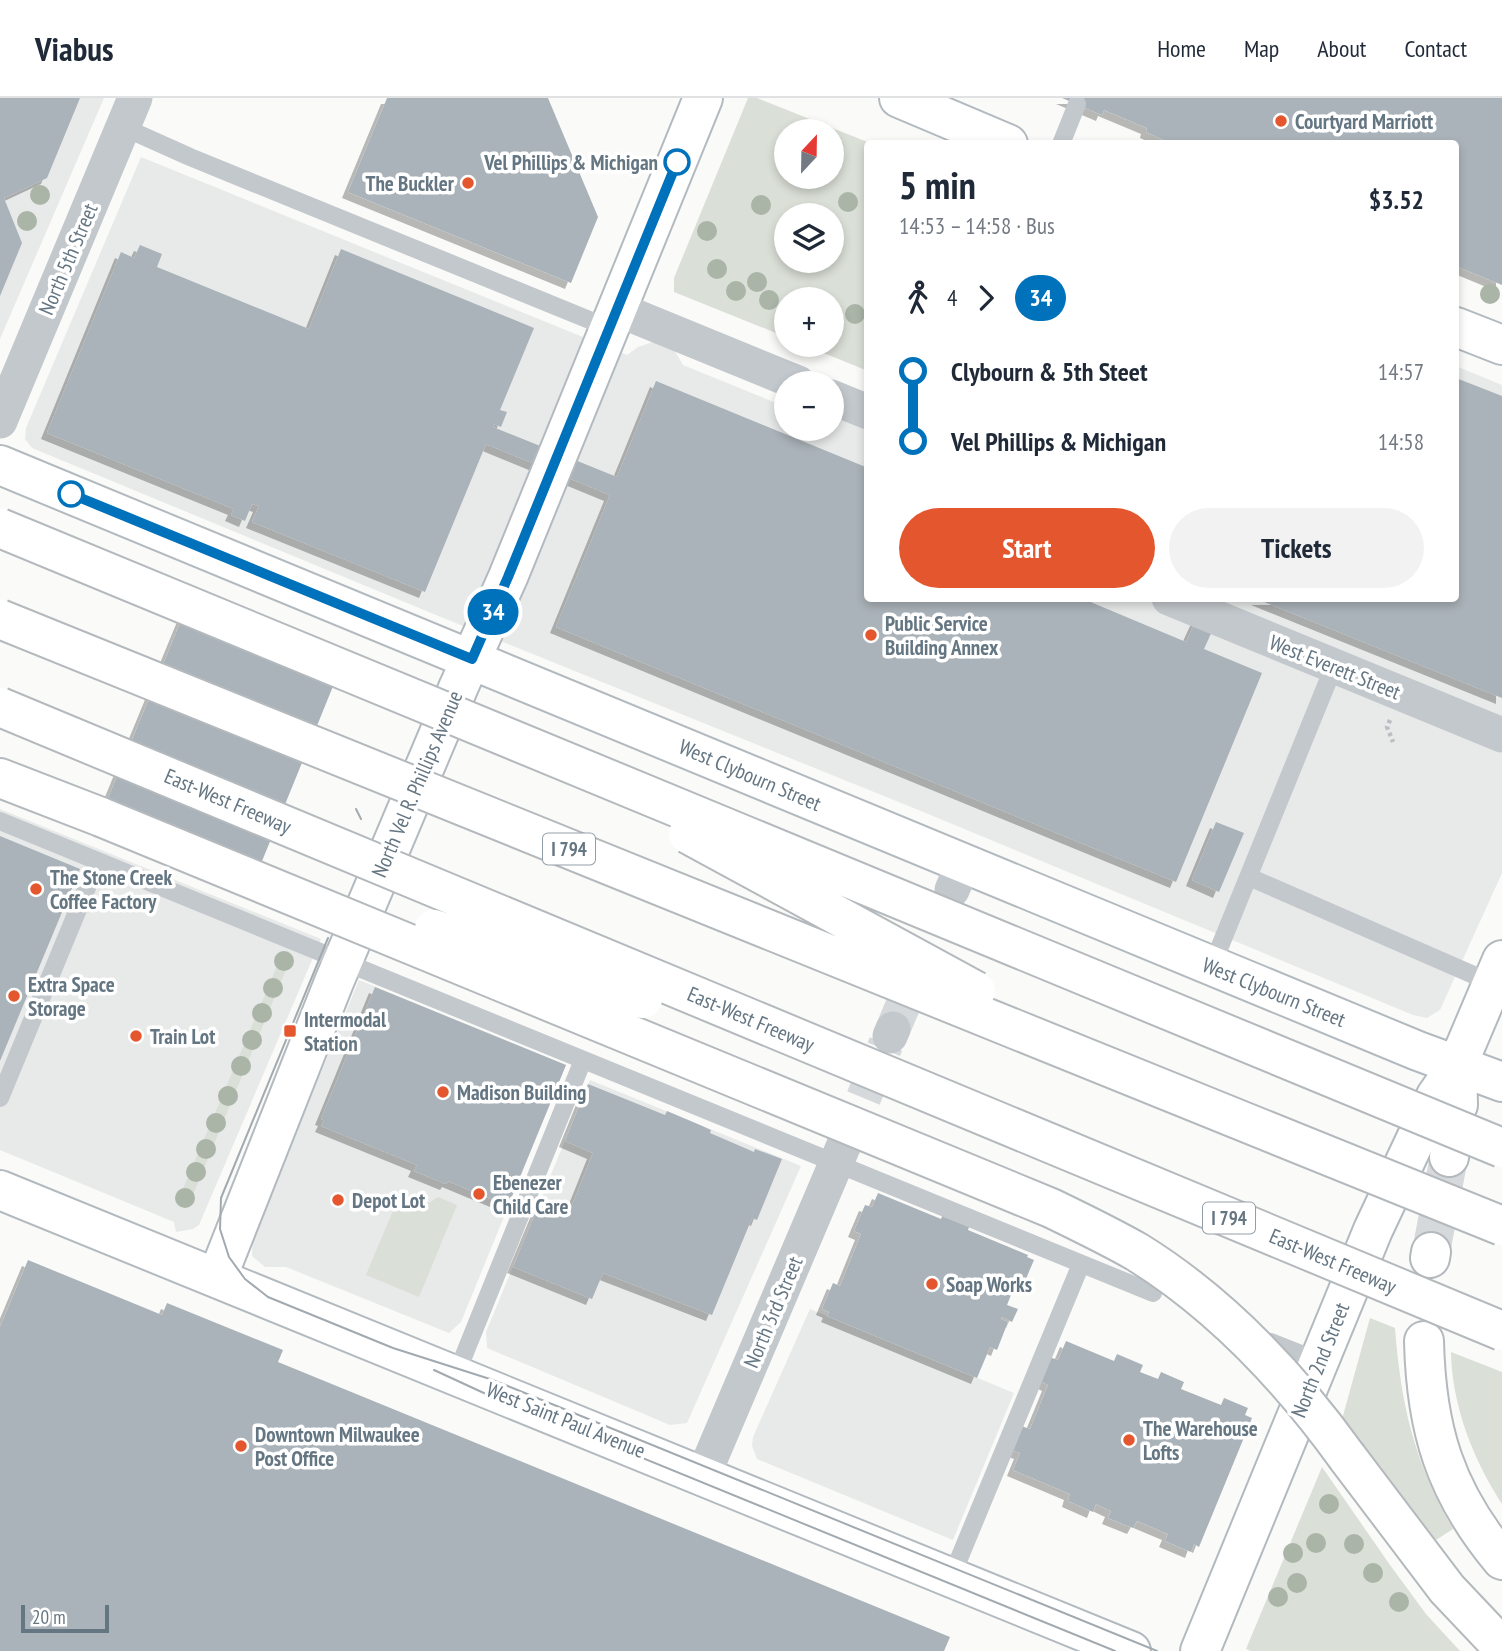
<!DOCTYPE html>
<html lang="en">
<head>
<meta charset="utf-8">
<style>
  body { margin:0; font-family:"PT Sans Narrow",sans-serif; background:#f2f2f3; color:#1f2937; height:100vh; display:flex; flex-direction:column; font-size:26px; white-space:nowrap }
  * { box-sizing:border-box; margin:0 }
  p { font-size:23px; color:#747a83 }
  .icon { flex:none; width:38px; height:38px; fill:none; stroke:currentColor; stroke-width:2; stroke-linecap:round; stroke-linejoin:round }
  .map { position:relative; flex:1; overflow:hidden }
  .side { position:absolute; left:864px; top:42px; width:595px; height:462px; display:flex; flex-direction:column; background:#fff; border-radius:7px; box-shadow:0 4px 10px #0003 }
  .side>* { flex:none }
  .badge { padding:0 14px; border-radius:23px; font-size:24px; line-height:46px }
  .needle { width:46px; rotate:22deg }
  .buttons { position:absolute; left:774px; top:21px; display:grid; gap:14px }
  .buttons a { display:grid; place-items:center; width:70px; height:70px; border-radius:50%; background:#fff; box-shadow:0 4px 10px #0003; font-size:35px }
  .scale { position:absolute; left:21px; bottom:18px; width:88px; box-sizing:border-box; padding-left:7px; border:4px solid #657683; border-top:0; font-size:19px; line-height:24px; white-space:nowrap; color:#657683; -webkit-text-stroke:5px #fff; paint-order:stroke }
  .map>.badge { position:absolute; translate:-50% -50%; box-shadow:0 0 0 4px #fff }
  .legs { display:flex; align-items:center; gap:10px; height:77px; padding:0 35px; font-size:23px }
  .legs p { margin-inline-start:auto }
  .head { display:flex; align-items:center; justify-content:space-between; height:119px; padding:0 35px }
  h1 { font-size:38px; font-weight:700; line-height:52px }
  .button { display:flex; gap:14px; margin-top:auto; padding:14px 35px }
  .button a { flex:1; height:80px; border-radius:42px; background:#e4572e; color:#fff; font-size:28px; font-weight:700; line-height:80px; text-align:center }
  .button a+a { background:#f2f2f3; color:#1f2937 }
  ul { padding:0 35px; list-style:none }
  li { display:flex; align-items:center; gap:24px; height:70px; font-size:26px }
  li i { display:grid; place-items:center; width:10px; height:100%; margin:0 9px; background:currentColor }
  li i::after { content:''; width:18px; height:18px; margin:-9px; border:5px solid; border-radius:50%; background:#fff }
  li p { margin-inline-start:auto }
  li:first-child i { background:linear-gradient(#0000 50%,currentColor 0) }
  li:last-child i { background:linear-gradient(currentColor 50%,#0000 0) }
  header { display:flex; align-items:center; gap:42px; box-sizing:border-box; height:98px; padding:0 35px; background:#fff; border-bottom:2px solid #e0e1e3 }
  header strong { font-size:33px }
  nav { display:flex; gap:38px; margin-inline-start:auto; font-size:24px }
  .map>svg:first-child { display:block }
</style>
</head>
<body>
<header>
<strong>Viabus</strong>
<nav><a>Home</a><a>Map</a><a>About</a><a>Contact</a></nav>
</header>
<div class="map">
<svg width="1502" height="1553" viewBox="0 0 1502 1553">
  <defs>
    <filter id="shadow"><feDropShadow dx="-6" dy="6" stdDeviation="0" flood-color="#0004"/></filter>
  </defs>
  <rect width="100%" height="100%" fill="#fafaf8"/>
  <path fill="#e8e9e9" d="M0,0H104L0,241Z
    M141,59L627,257L638,249L653,244L675,253L683,267L786,309V331H831V318L868,333V500H1456V268L1502,287V775L1440,912L1427,920L1413,917L921,713L436,517L32,350L25,341L26,330Z
    M0,711L321,841L199,1127L193,1131L176,1134L174,1124L0,1052Z
    M359,882L566,967L461,1224L449,1235L286,1169H265L252,1158L253,1140Z
    M590,982L801,1068L687,1325L670,1327L487,1250L486,1234Z
    M810,1211L1014,1295L953,1442L757,1361L752,1348L753,1339Z"/>
  <path fill="#dadfd7" fill-rule="evenodd" d="M748,0H757L870,45L868,273L804,247H831V201H786V239L674,194V180ZM786,33H831V79H786ZM786,117H831V163H786Z
    M283,854L292,857L188,1109L177,1105Z
    M404,1095L429,1105L438,1099L457,1107L419,1199L366,1177L400,1096Z
    M1370,1220L1395,1230C1401,1308 1414,1363 1453,1431L1436,1442L1341,1325Z
    M1451,1254L1502,1274V1406C1473,1361 1452,1308 1451,1254Z
    M1322,1369L1390,1467L1426,1516L1460,1553H1251L1246,1551Z"/>
  <path fill="#aab3b9" filter="url(#shadow)" d="M0,0H80L47,80L4,100L22,145L0,198Z
    M387,0H548L598,119L571,185L348,94Z
    M1062,0H1502V187L1456,168V46H1173L1146,34L1147,30L1104,12L1102,17Z
    M140,147L162,156L157,169L309,231L341,151L534,230L500,312L507,314L501,329L494,326L493,329L617,379L656,283L868,370V500H1081L1186,544L1206,500H1227L1204,551L1262,575L1176,784L556,529L610,397L486,346L425,494L252,424L259,408L252,406L245,423L231,417L234,411L47,335L121,154L134,160Z
    M1456,280L1502,298V600L1257,501L1456,500Z
    M185,513L338,576L258,773L104,710Z
    M1216,724L1244,735L1219,794L1192,782Z
    M0,738L80,771L0,963Z
    M375,889L566,967L508,1108L448,1083L446,1086L414,1073L417,1067L321,1028L324,1022L321,1021Z
    M588,986L665,1017L667,1013L700,1027L711,1032L710,1035L754,1054L755,1051L782,1061L757,1122L752,1120L712,1217L603,1175L592,1201L513,1169L539,1107L567,1119L575,1100L593,1055L565,1043Z
    M878,1095L941,1121L943,1116L970,1126L968,1132L1028,1157L1027,1159L1034,1162L1022,1190L1015,1187L1007,1207L1018,1211L1012,1224L1002,1219L1001,1221L1008,1224L997,1252L990,1249L977,1280L827,1218L829,1214L822,1211L833,1185L840,1188L861,1136L854,1133L865,1107L872,1109Z
    M28,1162L162,1217L167,1205L283,1252L278,1264L950,1539L944,1553H0V1229Z
    M1066,1243L1114,1263L1117,1256L1143,1267L1140,1274L1158,1281L1161,1274L1184,1284L1181,1291L1221,1307L1224,1300L1248,1310L1245,1317L1252,1320L1199,1449L1194,1446L1191,1454L1165,1443L1168,1436L1137,1423L1133,1430L1108,1420L1111,1413L1096,1406L1093,1414L1068,1403L1070,1396L1013,1372L1020,1355L1011,1352L1021,1328L1030,1331L1048,1287L1040,1283L1049,1259L1058,1262Z"/>
  <g fill="none" stroke-linecap="round" stroke-linejoin="round">
    <path stroke="#d5d9db" stroke-width="35" stroke-dasharray="35 18" stroke-linecap="butt" d="M893,931L951,793
      M843,1049L886,946"/>
    <path stroke="#d5d9db" stroke-width="38" stroke-dasharray="38 19" stroke-linecap="butt" d="M1431,1154L1449,1059"/>
    <g stroke="#b3babf" stroke-width="42">
      <path id="secondary" d="M899,0L1008,46
        M1456,229L1502,247
        M0,367L1418,953L1502,984
        M0,1092L1131,1553
        M217,1180L334,884L459,588L508,479L703,0
        M1200,1553L1373,1132L1436,998L1457,968L1502,862"/>
    </g>
    <g stroke="#b4b9bd" stroke-width="42">
      <path id="highway" d="M0,680L101,719
        M1457,968L1458,1007
        M1449,1059L1451,1046
        M1430,1160L1431,1154
        M1424,1243C1426,1331 1445,1394 1502,1462
        M1347,1359L1447,1491L1502,1549"/>
    </g>
    <path stroke="#bbbfc2" stroke-width="4.5" stroke-dasharray="3.5 3.5" stroke-linecap="butt" d="M1390,622L1387,629L1393,644"/>
    <path stroke="#c3c8cc" stroke-width="18" d="M123,29L190,59L609,230
      M1061,46L1077,6
      M0,723L1153,1195
      M1249,779L1492,885
      M1212,868L1334,568
      M0,1000L98,763
      M1271,1244L1319,1263
      M456,1277L583,962
      M951,1480L1081,1166"/>
    <path stroke="#c3c8cc" stroke-width="35" d="M617,211L798,285
      M831,299L868,314
      M0,323L135,0
      M1169,500L1502,637
      M952,792L964,764
      M890,938L893,931
      M703,1378L843,1049"/>
    <use href="#secondary" stroke="#fff" stroke-width="38"/>
    <use href="#highway" stroke="#fff" stroke-width="38"/>
    <path stroke="#a2aab0" stroke-width="2" d="M356,711L361,721
      M328,840L221,1100L220,1131L229,1159L245,1181L268,1199L393,1250L493,1282L1157,1553
      M434,1272L486,1296L1115,1553"/>
    <g stroke="#b4b9bd" stroke-width="42" stroke-linecap="butt">
      <path id="highway-bridge" d="M0,430L1502,1050
        M0,521L1502,1128
        M0,609L1502,1233
        M101,719L1051,1110C1080,1124 1109,1138 1137,1154C1221,1206 1290,1280 1347,1359
        M688,736L976,893
        M434,831L643,901"/>
    </g>
    <use href="#highway-bridge" stroke="#fff" stroke-width="38"/>
  </g>
  <g fill="#aab4a7">
    <circle cx="40" cy="97" r="10"/>
    <circle cx="848" cy="104" r="10"/>
    <circle cx="761" cy="107" r="10"/>
    <circle cx="27" cy="123" r="10"/>
    <circle cx="707" cy="133" r="10"/>
    <circle cx="717" cy="171" r="10"/>
    <circle cx="757" cy="184" r="10"/>
    <circle cx="736" cy="193" r="10"/>
    <circle cx="1490" cy="196" r="10"/>
    <circle cx="769" cy="202" r="10"/>
    <circle cx="855" cy="216" r="10"/>
    <circle cx="284" cy="863" r="10"/>
    <circle cx="273" cy="890" r="10"/>
    <circle cx="262" cy="915" r="10"/>
    <circle cx="252" cy="942" r="10"/>
    <circle cx="241" cy="968" r="10"/>
    <circle cx="228" cy="998" r="10"/>
    <circle cx="216" cy="1025" r="10"/>
    <circle cx="206" cy="1051" r="10"/>
    <circle cx="196" cy="1074" r="10"/>
    <circle cx="185" cy="1100" r="10"/>
    <circle cx="1329" cy="1406" r="10"/>
    <circle cx="1316" cy="1445" r="10"/>
    <circle cx="1354" cy="1446" r="10"/>
    <circle cx="1293" cy="1455" r="10"/>
    <circle cx="1373" cy="1475" r="10"/>
    <circle cx="1297" cy="1485" r="10"/>
    <circle cx="1278" cy="1499" r="10"/>
    <circle cx="1399" cy="1504" r="10"/>
  </g>
  <g fill="none" stroke-linecap="round" stroke-linejoin="round">
    <g stroke="#fff" stroke-width="16">
      <path id="line-1" d="M71,396L472,561L508,479L677,64"/>
    </g>
    <use href="#line-1" stroke="#0072bc" stroke-width="10"/>
  </g>
  <g fill="#e4572e" stroke="#fff" stroke-width="2.5">
    <circle cx="1281" cy="23" r="7"/>
    <circle cx="468" cy="85" r="7"/>
    <circle cx="871" cy="537" r="7"/>
    <circle cx="36" cy="791" r="7"/>
    <circle cx="14" cy="898" r="7"/>
    <rect x="283" y="926" width="14" height="14" rx="3.5"/>
    <circle cx="136" cy="938" r="7"/>
    <circle cx="443" cy="994" r="7"/>
    <circle cx="479" cy="1096" r="7"/>
    <circle cx="338" cy="1102" r="7"/>
    <circle cx="932" cy="1186" r="7"/>
    <circle cx="1129" cy="1342" r="7"/>
    <circle cx="241" cy="1348" r="7"/>
  </g>
  <g fill="#fff" stroke="#0072bc" stroke-width="3.5">
    <circle cx="677" cy="64" r="12"/>
    <circle cx="71" cy="396" r="12"/>
  </g>
  <g text-anchor="middle" dominant-baseline="central" stroke-width="7" stroke-linejoin="round" paint-order="stroke">
    <g fill="#fff" stroke="#939fa8" stroke-width="2">
      <rect x="543" y="735.5" width="52" height="31" rx="5"/>
      <rect x="1203" y="1104.5" width="52" height="31" rx="5"/>
    </g>
    <g font-size="19" font-weight="bold" fill="#657683">
      <text x="569" y="751">I 794</text>
      <text x="1229" y="1120">I 794</text>
    </g>
    <g font-size="21" font-weight="bold" fill="#657683" stroke="#fff" text-anchor="start">
      <text x="1295" y="23">Courtyard Marriott</text>
      <text x="454" y="85" text-anchor="end">The Buckler</text>
      <text x="885" y="525">Public Service<tspan x="885" dy="24">Building Annex</tspan></text>
      <text x="50" y="779">The Stone Creek<tspan x="50" dy="24">Coffee Factory</tspan></text>
      <text x="28" y="886">Extra Space<tspan x="28" dy="24">Storage</tspan></text>
      <text x="304" y="921">Intermodal<tspan x="304" dy="24">Station</tspan></text>
      <text x="150" y="938">Train Lot</text>
      <text x="457" y="994">Madison Building</text>
      <text x="493" y="1084">Ebenezer<tspan x="493" dy="24">Child Care</tspan></text>
      <text x="352" y="1102">Depot Lot</text>
      <text x="946" y="1186">Soap Works</text>
      <text x="1143" y="1330">The Warehouse<tspan x="1143" dy="24">Lofts</tspan></text>
      <text x="255" y="1336">Downtown Milwaukee<tspan x="255" dy="24">Post Office</tspan></text>
    </g>
    <g font-size="21" font-weight="bold" fill="#657683" stroke="#fff" text-anchor="end">
      <text x="658" y="64">Vel Phillips &amp; Michigan</text>
    </g>
    <g font-size="21" fill="#657683" stroke="#fff">
      <text transform="translate(68 161) rotate(-67)">North 5th Street</text>
      <text transform="translate(1335 569) rotate(22)">West Everett Street</text>
      <text transform="translate(750 677) rotate(23)">West Clybourn Street</text>
      <text transform="translate(417 686) rotate(-67)">North Vel R. Phillips Avenue</text>
      <text transform="translate(228 703) rotate(23)">East-West Freeway</text>
      <text transform="translate(1274 894) rotate(22)">West Clybourn Street</text>
      <text transform="translate(751 921) rotate(23)">East-West Freeway</text>
      <text transform="translate(1333 1163) rotate(23)">East-West Freeway</text>
      <text transform="translate(773 1214) rotate(-67)">North 3rd Street</text>
      <text transform="translate(1320 1262) rotate(-68)">North 2nd Street</text>
      <text transform="translate(566 1322) rotate(22)">West Saint Paul Avenue</text>
    </g>
  </g>
</svg>
<div class="buttons">
<a><svg class="needle" viewBox="-14 -14 28 28"><path d="M0-13l5 13h-10z" fill="#e53935"/><path d="M0 13l5-13h-10z" fill="#747a83"/></svg></a>
<a><svg class="icon" aria-label="layers" viewBox="0 0 24 24"><path d="M12 4l9 5-9 5-9-5zM3 14l9 5 9-5"/></svg></a>
<a>+</a>
<a>−</a>
</div>
<div class="scale">20 m</div>
<b class="badge" style="left:493px;top:514px;background:#0072bc;color:#fff">34</b>
<section class="side">
<div class="head"><div><h1>5 min</h1><p>14:53 – 14:58 · Bus</p></div><b>$3.52</b></div>
<div class="legs"><svg class="icon" aria-label="walk" viewBox="0 0 24 24"><circle cx="13" cy="4" r="2"/><path d="M13 8l-2 6 4 7M11 14l-3 7M7 12l3-4h3l4 4"/></svg>4<svg class="icon" aria-label="forward" viewBox="0 0 24 24"><path d="M9 5l7 7-7 7"/></svg><b class="badge" style="background:#0072bc;color:#fff">34</b></div>
<ul>
<li><i style="color:#0072bc"></i><b>Clybourn &amp; 5th Steet</b><p>14:57</p></li>
<li><i style="color:#0072bc"></i><b>Vel Phillips &amp; Michigan</b><p>14:58</p></li>
</ul>
<div class="button"><a>Start</a><a>Tickets</a></div>
</section>
</div>
</body>
</html>
